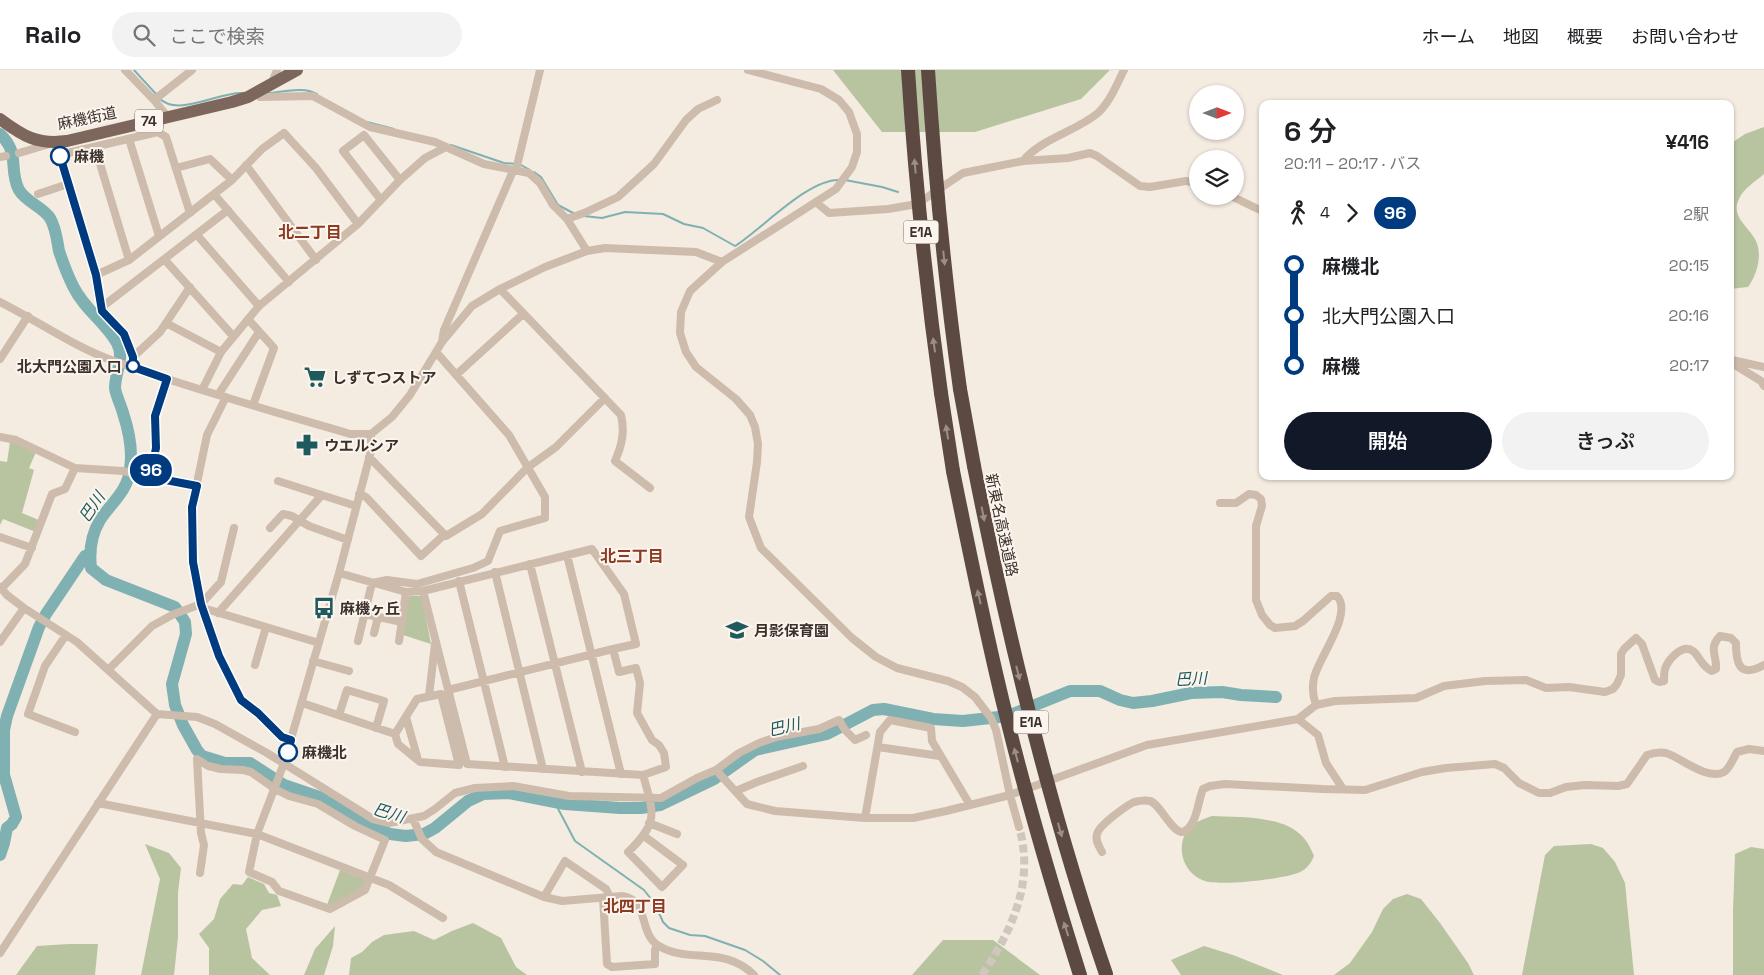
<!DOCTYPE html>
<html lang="ja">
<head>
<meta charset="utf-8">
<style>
  body { margin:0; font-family:"Space Grotesk","Noto Sans JP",sans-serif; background:#f2f2f2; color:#202124; height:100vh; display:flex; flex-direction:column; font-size:19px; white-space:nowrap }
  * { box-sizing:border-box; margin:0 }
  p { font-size:16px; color:#757577 }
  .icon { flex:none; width:28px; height:28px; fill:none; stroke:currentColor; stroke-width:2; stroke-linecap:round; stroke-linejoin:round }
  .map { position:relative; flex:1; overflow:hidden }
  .drawer { position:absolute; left:1259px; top:30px; width:475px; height:380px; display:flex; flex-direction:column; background:#fff; border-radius:10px; box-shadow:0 1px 4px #0004 }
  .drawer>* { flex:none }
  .badge { padding:0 10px; border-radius:16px; font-size:18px; line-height:32px }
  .needle { width:32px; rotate:90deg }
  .tools { position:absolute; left:1189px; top:15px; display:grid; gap:10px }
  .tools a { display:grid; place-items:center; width:55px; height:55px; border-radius:50%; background:#fff; box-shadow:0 1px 4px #0004; font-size:25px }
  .map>.badge { position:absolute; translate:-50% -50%; box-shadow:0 0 0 2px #fff }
  .legs { display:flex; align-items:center; gap:8px; height:55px; padding:0 25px; font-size:16px }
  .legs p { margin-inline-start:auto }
  .headline { display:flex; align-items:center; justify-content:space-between; height:85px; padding:0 25px }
  h1 { font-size:28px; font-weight:600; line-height:38px }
  .cta { display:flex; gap:10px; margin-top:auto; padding:10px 25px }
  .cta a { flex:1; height:58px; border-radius:30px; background:#111827; color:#fff; font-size:20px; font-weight:600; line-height:58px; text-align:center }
  .cta a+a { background:#f2f2f2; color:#202124 }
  ul { padding:0 25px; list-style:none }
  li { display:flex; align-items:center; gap:18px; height:50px; font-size:19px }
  li i { display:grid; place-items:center; width:8px; height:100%; margin:0 6px; background:currentColor }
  li i::after { content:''; width:12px; height:12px; margin:-6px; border:4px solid; border-radius:50%; background:#fff }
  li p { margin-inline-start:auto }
  li:first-child i { background:linear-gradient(#0000 50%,currentColor 0) }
  li:last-child i { background:linear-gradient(currentColor 50%,#0000 0) }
  header { display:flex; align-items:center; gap:30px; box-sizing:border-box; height:70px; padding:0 25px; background:#fff; border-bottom:1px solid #e0e0e0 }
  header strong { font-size:24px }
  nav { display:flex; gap:28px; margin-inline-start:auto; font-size:18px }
  .search { width:350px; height:45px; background:#f2f2f2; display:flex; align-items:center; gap:12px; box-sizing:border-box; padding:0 18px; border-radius:28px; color:#757577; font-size:19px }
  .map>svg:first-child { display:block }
</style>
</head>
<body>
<header>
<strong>Railo</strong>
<div class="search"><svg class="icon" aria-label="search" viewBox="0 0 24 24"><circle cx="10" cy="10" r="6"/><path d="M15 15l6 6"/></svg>ここで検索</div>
<nav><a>ホーム</a><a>地図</a><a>概要</a><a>お問い合わせ</a></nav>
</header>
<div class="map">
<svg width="1764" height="905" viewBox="0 0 1764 905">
  <rect width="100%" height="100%" fill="#f4ebe1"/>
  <path fill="#b8c4a0" d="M833,0H1110L1081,29L975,62H882Z
    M1764,57V104C1756,111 1743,119 1739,129C1731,145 1745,154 1753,166C1764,181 1758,203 1748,217L1730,219V74L1745,64Z
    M10,372L26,377L36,382L29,398L34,400L22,443L41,451L36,462L3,449L0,455V391L7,392Z
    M410,526H420L422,528L431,574L403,565L408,528Z
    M1212,746C1235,747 1277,746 1296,761C1305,767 1310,776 1314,786C1311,793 1307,799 1300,802C1287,809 1218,816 1205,811C1184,804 1176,780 1186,762C1192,753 1203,749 1212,746Z
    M145,774L169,783L181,798L178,822V867L174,905H141L160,809Z
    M1591,774L1603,778L1615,792L1625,813L1634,905H1522L1545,785L1554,776Z
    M1751,777L1764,779V905H1733V841L1735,784Z
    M340,800L366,810L363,817L331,836L327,835Z
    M248,807L264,814L269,823L277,825L281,836L262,840L246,859L252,888L270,905H209V878L199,864L214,849L220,829L233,814L242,815Z
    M1407,824L1421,829L1440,853L1468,893L1474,905H1334L1350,893L1372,862L1383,839L1393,829Z
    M473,853L501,868L516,897L527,905H349L351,888L362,882L372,872L384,865L414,861L434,870L452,861Z
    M335,856L333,876L324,905H304L315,879Z
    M943,870H993L1040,905H912Z
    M69,874H98L95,905H16L37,876Z
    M1204,876L1233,885L1283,905H1181L1171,890Z"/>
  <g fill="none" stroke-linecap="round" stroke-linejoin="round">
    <path stroke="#7fb0b2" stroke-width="2" d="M134,0L156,24
      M268,23C283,22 304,16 317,24
      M159,28C178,48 220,21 243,23
      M367,52L394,59
      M451,75L504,93L516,94
      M521,95L530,100
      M534,102L541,107L558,135L575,144
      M845,110L882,117L898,122
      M584,146L602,148L625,142L663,144L684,154L703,158L735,176C762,159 809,108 840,110
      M554,731L575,771L644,820L655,834L663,852L669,858L690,865L705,866L745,880L763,891L780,905"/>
    <path stroke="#7fb0b2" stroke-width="12" d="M0,64C21,84 8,99 19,120C26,132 43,137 50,148C56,158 57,170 59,181C63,193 68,206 73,216C84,239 106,253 117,273C125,288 115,302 115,318C116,326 121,335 123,343C129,361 133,380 130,399C128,421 111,433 100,450C91,465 89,481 91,498L106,510L175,537L185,552L186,564L172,614L175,635L183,655L197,680L202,686L225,693H250L284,715L325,729L358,750L390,764L406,766L424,764L435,758L468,731L483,724L508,723L565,734L620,738H641L660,735L714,709L755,680L827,664L873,640L884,639L933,649L963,651L1008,646L1070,621H1100L1120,630L1133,633L1152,631L1191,623L1222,622L1241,625L1276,627
      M0,785L4,773L7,758L12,754L16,747L4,705V660L7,646L39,557L46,544L85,486L89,484"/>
    <path stroke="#cfc6bd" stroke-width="8" stroke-dasharray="8 4" stroke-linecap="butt" d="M982,905C1012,860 1035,812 1019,757"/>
    <path stroke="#cdbbac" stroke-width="8" d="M125,0L154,30L167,46
      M748,0L821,19L839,30L849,42L857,64V82L852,97L836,119L722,192L690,221L681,242L680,263L686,282L696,297L736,329L750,345L755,357L758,374L757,392L749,447L761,478L852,568L876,587L897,598L948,611L962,617L975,627L991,648L996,660L1010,725L1019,757
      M272,13L277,0
      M260,27L313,26L370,57L435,72L484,94L529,103L540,113L553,135L567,149L587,181
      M154,30L192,0
      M129,69L159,166
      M95,77L129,190
      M19,83L56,72L96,205L102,241L124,264L133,287V297
      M59,85L158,62L166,67L190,143
      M0,87L6,86
      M1023,91C1042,68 1075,62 1098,43C1110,32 1117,14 1124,0
      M246,95L316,190
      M176,98L210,89L232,110
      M516,100L540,0
      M38,124L68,114
      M214,124L289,212
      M1231,126L1262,141
      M381,130L343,81L364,65L400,110
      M817,133L829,143L888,139L917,134L963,103L1023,91L1068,88L1090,83L1097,86L1140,116L1150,117L1186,111L1198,113
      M567,149L584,143L618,127L654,94L686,50L698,39L717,30
      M197,165L259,236
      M165,190L233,266
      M96,205L129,190L232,110L262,79L284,63L316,98L358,154
      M500,219L621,345C625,362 622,375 615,391L650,418
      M0,232C38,251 74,277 114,291C192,319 272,341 350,364H371L392,347L410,325L442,272L472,236L500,219L545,197L587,181L605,178L696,182L722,192
      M102,237L228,140
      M248,249L274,278L253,335
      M166,253L221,282
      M442,272L444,260L513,101
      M133,287L160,262L190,217
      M0,289L28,246
      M1732,290L1764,297
      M1730,292L1761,311L1764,316
      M456,305L523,244
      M202,320L221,282L259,236L358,154L400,110L425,88L446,77
      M218,325L259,262
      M226,327L207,365L192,437L193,492L201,534L219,587L232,614L241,631L258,643L282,667L291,670
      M0,367L16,370L75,398L123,401L197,416
      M369,387L446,466L482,444L527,398L556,377L605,328
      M150,407L156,378L155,346L167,309
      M278,411L356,436
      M359,424L366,427L421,486L445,464
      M1220,433H1236L1249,424L1256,425L1261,429L1262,436L1256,456V530L1262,545L1270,555L1275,558L1295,556L1303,551L1331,526H1337C1354,544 1317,590 1314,608C1312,617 1313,627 1316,635
      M270,458L283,444L292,446L309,456L348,470
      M0,467L32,478
      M592,479L624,524L636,574L613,579L619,602L636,598L640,613L637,643L652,670L659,675L664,683L666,697L643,705L467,694L423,521Z
      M567,485L621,704
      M530,494L582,702
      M495,502L543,699
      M339,503L406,522L423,521
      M459,511L505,697
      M0,517L7,525L24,538L77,572L157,644L197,647L215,654L267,683L373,749L389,753L424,746L435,739L455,723L475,718L513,716L569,726L661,728L697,708L716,700L747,734L775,741L865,748H913L946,741L1010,725L1147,675L1298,649L1316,635L1335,631L1416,628L1444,616L1485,611L1526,610L1546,618L1569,617L1605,622L1613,619L1617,614L1621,605V584L1624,579L1636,568L1642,574L1655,610L1659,612L1664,611C1664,607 1664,602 1665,599C1668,590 1682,573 1693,581C1700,587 1702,597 1712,601L1716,599C1717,584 1708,579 1720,566L1731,568L1736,573C1736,595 1740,608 1764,595
      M1,519L25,494L52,424L65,419L75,398
      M203,538L319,573
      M218,543L321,426
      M369,545L402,552
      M374,563L378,547
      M66,565L45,596L28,644L75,662
      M358,571L372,513L387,510L417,514L473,498L488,491L500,461L545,448V427L509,365L436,282
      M399,571L406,522
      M0,572L24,538
      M313,591L349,601
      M255,595L266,557
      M108,600L152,556L174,544L201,534L221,512L234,458
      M448,620L613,579
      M441,624L459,695L420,692L398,674L395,664L417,629Z
      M429,626L435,574
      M302,633L395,664
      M339,645L347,620L384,631L376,658
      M406,647L418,690
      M1298,649L1318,665L1326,693L1343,719
      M878,677L940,686
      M716,700L739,683L759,673L776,667L819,659L839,650L845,660L855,670L866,665
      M643,705C654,744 659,752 628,782L662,817L683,795L644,766
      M736,721L757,712L803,696
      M98,733L257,764L389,815L443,848
      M865,748L880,662L890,650L931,658L932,671L970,735
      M413,749L422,769L436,782L544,827L562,831L622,826C650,830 638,864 659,876C689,894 724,875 754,905
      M649,753L677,764
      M1102,782C1099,776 1095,771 1097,764C1099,755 1126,736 1134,732C1138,731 1146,730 1150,731C1161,734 1174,768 1185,761C1197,754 1198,731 1203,719L1210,716L1225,714L1323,719L1365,720L1422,702L1446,698L1495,694L1504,698L1519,713L1539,723H1550L1566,717L1585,715L1618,716L1627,714L1647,685C1653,683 1660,682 1666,683C1682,688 1707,711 1724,702C1730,698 1733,689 1737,682L1749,679L1764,681
      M200,803L204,775L201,763L197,689L208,696L221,699L243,700L251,702L275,719L289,726L318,734L355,756L385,770L365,820L330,839L279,821L272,812L249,802L257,764L284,693L339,503L371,381V364
      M544,827L565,791L606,819L610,827
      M603,828L607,894L612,897L655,894V880L657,875
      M0,883L157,644"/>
    <path stroke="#7d675c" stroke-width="12" d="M0,49C23,66 37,75 67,71L232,32L248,27L297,0"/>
    <path stroke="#5c4a42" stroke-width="14" d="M960,319L974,396
      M941,323L953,401"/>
    <path stroke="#5c4a42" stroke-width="14" d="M908,0C915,108 926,216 941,323
      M928,0C935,107 945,213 960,319
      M974,396C1008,568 1049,738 1106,904
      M953,401C970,485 987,570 1008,653C1029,738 1054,822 1080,905"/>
  </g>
  <defs><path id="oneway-solid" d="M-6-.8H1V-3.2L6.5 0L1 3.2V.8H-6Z" transform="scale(1.25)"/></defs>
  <g fill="#9c8e87">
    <use href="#oneway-solid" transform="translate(915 96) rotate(-95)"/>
    <use href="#oneway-solid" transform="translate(944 188) rotate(84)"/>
    <use href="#oneway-solid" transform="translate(934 275) rotate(-98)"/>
    <use href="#oneway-solid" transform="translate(947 362) rotate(-99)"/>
    <use href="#oneway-solid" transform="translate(983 444) rotate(79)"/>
    <use href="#oneway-solid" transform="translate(979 527) rotate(-103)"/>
    <use href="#oneway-solid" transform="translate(1018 603) rotate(76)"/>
    <use href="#oneway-solid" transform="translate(1016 685) rotate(-105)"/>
    <use href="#oneway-solid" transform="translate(1060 760) rotate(74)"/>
    <use href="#oneway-solid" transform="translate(1066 859) rotate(-108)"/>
  </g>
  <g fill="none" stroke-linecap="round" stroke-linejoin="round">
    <g stroke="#fff" stroke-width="11">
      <path id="line-1" d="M60,86L96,205L102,241L124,264L133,287V297L167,309L155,346L156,378L150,407L197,416L192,437L193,492L201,534L219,586L241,630L258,643L282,667L291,670L288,682"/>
    </g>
    <use href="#line-1" stroke="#003b80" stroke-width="8"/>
  </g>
  <defs>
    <g id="supermarket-bare" transform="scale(1.725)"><path d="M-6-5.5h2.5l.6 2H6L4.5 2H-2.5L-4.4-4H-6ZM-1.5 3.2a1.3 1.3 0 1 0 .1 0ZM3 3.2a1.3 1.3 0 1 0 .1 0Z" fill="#1f5a5e" stroke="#fbf5ee" stroke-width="2.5" paint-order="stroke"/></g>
    <g id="pharmacy-bare" transform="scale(1.725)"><path d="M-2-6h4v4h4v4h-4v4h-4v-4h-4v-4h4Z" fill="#1f5a5e" stroke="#fbf5ee" stroke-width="2.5" paint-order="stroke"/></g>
    <g id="bus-bare" transform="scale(1.725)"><path d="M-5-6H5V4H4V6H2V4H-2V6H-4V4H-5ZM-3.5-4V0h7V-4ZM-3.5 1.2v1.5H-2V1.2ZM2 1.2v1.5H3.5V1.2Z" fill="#1f5a5e" stroke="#fbf5ee" stroke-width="2.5" paint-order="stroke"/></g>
    <g id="school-bare" transform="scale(1.725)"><path d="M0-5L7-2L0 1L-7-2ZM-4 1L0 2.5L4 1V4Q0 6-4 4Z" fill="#1f5a5e" stroke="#fbf5ee" stroke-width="2.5" paint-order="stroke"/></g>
  </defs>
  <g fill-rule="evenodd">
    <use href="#supermarket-bare" x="315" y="307"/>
    <use href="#pharmacy-bare" x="307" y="375"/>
    <use href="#bus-bare" x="324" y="538"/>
    <use href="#school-bare" x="737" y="560"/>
  </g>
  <g fill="#fff" stroke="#003b80" stroke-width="2.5">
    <circle cx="60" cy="86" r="9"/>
    <circle cx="133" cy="296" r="6"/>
    <circle cx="288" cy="682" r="9"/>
  </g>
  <g text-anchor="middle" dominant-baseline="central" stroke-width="4" stroke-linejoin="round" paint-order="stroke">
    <g fill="#fbf5ee" stroke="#756b66" stroke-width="1">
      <rect x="135" y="39.5" width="28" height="23" rx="4"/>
      <rect x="903.5" y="150.5" width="35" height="23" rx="4"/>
      <rect x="1013.5" y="640.5" width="35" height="23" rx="4"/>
    </g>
    <g font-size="14" font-weight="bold" fill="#3b302b">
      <text x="149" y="51">74</text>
      <text x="921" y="162">E1A</text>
      <text x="1031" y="652">E1A</text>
    </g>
    <g font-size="15" fill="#3b302b" stroke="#fbf5ee">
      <text transform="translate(87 48) rotate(-12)">麻機街道</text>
      <text transform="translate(1002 455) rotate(78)">新東名高速道路</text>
    </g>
    <g font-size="15" font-weight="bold" fill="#3b302b" stroke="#fbf5ee" text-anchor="start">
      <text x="74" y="86">麻機</text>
      <text x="122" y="296" text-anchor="end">北大門公園入口</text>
      <text x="302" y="682">麻機北</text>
    </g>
    <g font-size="15" font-weight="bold" fill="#3b302b" stroke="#fbf5ee" text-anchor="start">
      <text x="332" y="307">しずてつストア</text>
      <text x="324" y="375">ウエルシア</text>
      <text x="340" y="538">麻機ヶ丘</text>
      <text x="754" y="560">月影保育園</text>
    </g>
    <g font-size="16" font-weight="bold" fill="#8c3b22" stroke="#fbf5ee">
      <text x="310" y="162">北二丁目</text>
      <text x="632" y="486">北三丁目</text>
      <text x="635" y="836">北四丁目</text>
    </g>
    <g font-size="16" font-style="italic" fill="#1f5a5e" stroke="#fbf5ee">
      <text transform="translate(92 437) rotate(-56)">巴川</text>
      <text transform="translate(1191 609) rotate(-3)">巴川</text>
      <text transform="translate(784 657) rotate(-13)">巴川</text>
      <text transform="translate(389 743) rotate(17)">巴川</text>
    </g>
  </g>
</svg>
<div class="tools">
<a><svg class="needle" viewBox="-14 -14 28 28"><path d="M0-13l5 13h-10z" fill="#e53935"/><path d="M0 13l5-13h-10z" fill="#757577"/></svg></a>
<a><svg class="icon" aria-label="layers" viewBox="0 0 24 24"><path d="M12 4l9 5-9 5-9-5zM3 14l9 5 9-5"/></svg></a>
</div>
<b class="badge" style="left:151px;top:400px;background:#003b80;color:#fff">96</b>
<section class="drawer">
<div class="headline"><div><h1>6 分</h1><p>20:11 – 20:17 · バス</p></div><b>¥416</b></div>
<div class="legs"><svg class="icon" aria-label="walk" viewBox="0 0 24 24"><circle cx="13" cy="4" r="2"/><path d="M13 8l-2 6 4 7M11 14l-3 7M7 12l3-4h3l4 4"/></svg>4<svg class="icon" aria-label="forward" viewBox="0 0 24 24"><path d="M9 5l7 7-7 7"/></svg><b class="badge" style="background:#003b80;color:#fff">96</b><p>2駅</p></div>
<ul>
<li><i style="color:#003b80"></i><b>麻機北</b><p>20:15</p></li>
<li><i style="color:#003b80"></i><span>北大門公園入口</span><p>20:16</p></li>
<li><i style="color:#003b80"></i><b>麻機</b><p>20:17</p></li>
</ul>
<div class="cta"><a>開始</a><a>きっぷ</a></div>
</section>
</div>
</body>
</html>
